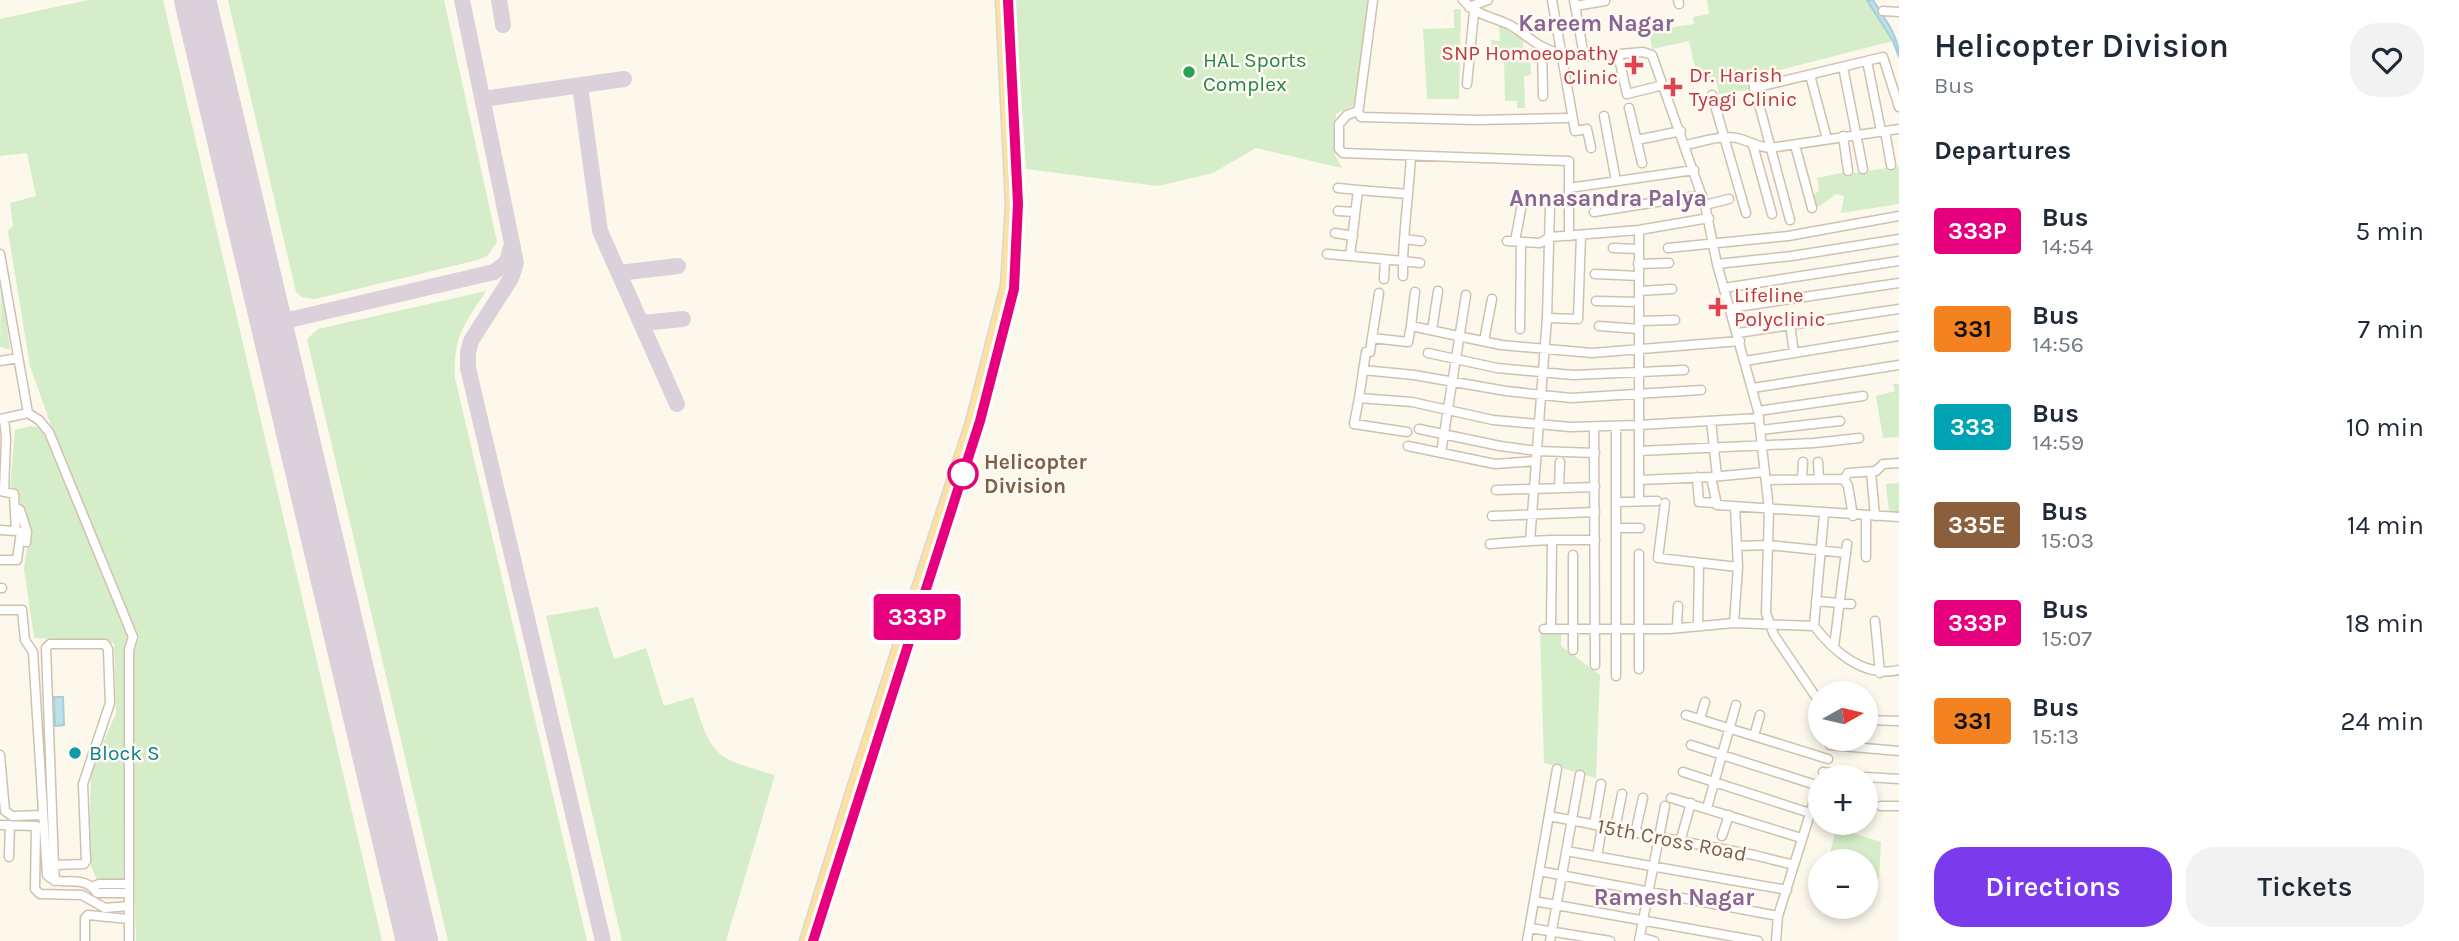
<!DOCTYPE html>
<html lang="en">
<head>
<meta charset="utf-8">
<style>
  body { margin:0; font-family:Karla,sans-serif; background:#f2f2f3; color:#1f2937; height:100vh; display:flex; flex-direction:column; font-size:26px; white-space:nowrap }
  * { box-sizing:border-box; margin:0 }
  p { font-size:23px; color:#747a83 }
  .icon { flex:none; width:38px; height:38px; fill:none; stroke:currentColor; stroke-width:2; stroke-linecap:round; stroke-linejoin:round }
  .map { position:relative; flex:1; overflow:hidden }
  .panel { display:flex; flex-direction:column; background:#fff; width:560px }
  .panel>* { flex:none }
  .badge { padding:0 14px; border-radius:5px; font-size:24px; line-height:46px }
  .needle { width:46px; rotate:82deg }
  .buttons { position:absolute; left:1808px; top:681px; display:grid; gap:14px }
  .buttons a { display:grid; place-items:center; width:70px; height:70px; border-radius:50%; background:#fff; box-shadow:0 4px 10px #0003; font-size:35px }
  .map>.badge { position:absolute; translate:-50% -50%; box-shadow:0 0 0 4px #fff }
  h2 { padding:0 35px; font-size:26px; line-height:63px }
  .round { display:grid; place-items:center; flex:none; width:74px; height:74px; border-radius:28px; background:#f2f2f3 }
  .overview { display:flex; align-items:center; justify-content:space-between; height:119px; padding:0 35px }
  h1 { font-size:33px; font-weight:600; line-height:52px }
  .cta { display:flex; gap:14px; margin-top:auto; padding:14px 35px }
  .cta a { flex:1; height:80px; border-radius:28px; background:#7c3aed; color:#fff; font-size:28px; font-weight:600; line-height:80px; text-align:center }
  .cta a+a { background:#f2f2f3; color:#1f2937 }
  ul { padding:0; list-style:none }
  li { display:flex; align-items:center; gap:21px; height:98px; padding:0 35px }
  li div { flex:1 }
  li b { display:block; font-size:26px }
  li em { font-style:normal }
  li .badge { min-width:77px; font-weight:700; text-align:center }
  main { display:flex; flex:1; min-height:0 }
  .map>svg:first-child { display:block }
</style>
</head>
<body>
<main>
<div class="map">
<svg width="1899" height="941" viewBox="0 0 1899 941">
  <rect width="100%" height="100%" fill="#fdf8ec"/>
  <path fill="#d5edc8" d="M88,0H163L382,941H136L133,835L134,652L139,638L53,431L30,366L8,231L13,226L10,203L36,196L27,153L0,156V19Z
    M228,0H444L497,242L488,255L478,260L315,299L302,297L296,292Z
    M1015,0H1368L1356,104L1336,114L1335,155L1342,168L1256,148L1213,173L1158,186L1026,169Z
    M1707,0H1867L1893,41L1749,78L1753,89L1719,94L1715,77L1698,80L1689,41L1652,49L1649,31L1694,24L1693,17L1709,14Z
    M1454,9H1461L1459,99H1427L1423,29L1454,28Z
    M1499,26L1523,38L1524,57H1530L1531,75L1524,76L1525,108H1517V101H1505L1504,59L1493,58L1491,40L1500,41Z
    M1899,166V204L1841,213L1844,196L1836,194L1814,210L1810,197L1819,191L1817,178L1847,172L1849,174Z
    M1,274L10,350L0,347Z
    M486,291C464,325 453,336 455,378L587,941H448L307,339L318,329Z
    M1893,384H1899V437L1883,438L1876,396L1895,391Z
    M31,426L44,429L129,636L126,649L123,881H97L89,860L91,772L116,713L114,643L34,638L24,569L29,533L17,490L10,489L15,430Z
    M1899,483V514L1889,513L1886,484Z
    M598,607L614,659L646,648L664,706L693,697C699,714 705,740 718,752C731,765 757,769 775,775L726,941H622L546,616Z
    M1540,630H1561V646L1600,675L1596,778L1544,763Z
    M1836,828L1881,842L1879,879L1866,878V861H1828Z"/>
  <path fill="#bee0e9" stroke="#a4cfdb" stroke-width="2" d="M1867,0H1873C1884,18 1899,36 1899,57L1893,41Z
    M54,697H63L64,725L55,726Z"/>
  <g fill="none" stroke-linecap="round" stroke-linejoin="round">
    <path stroke="#dcd0db" stroke-width="16" d="M462,0L516,263L511,278L471,341L468,353V368L603,941
      M499,0L503,25
      M580,86L600,231L677,404
      M483,99L624,79
      M619,273L678,266
      M268,309L280,318L293,319
      M642,323L683,319
      M274,338L282,326L293,319L494,272L507,262L511,247"/>
    <path stroke="#dcd0db" stroke-width="42" d="M195,0L417,941"/>
    <g stroke="#d2c0af" stroke-width="11">
      <path id="minor" d="M1373,0L1359,107L1358,111L1347,115L1339,124V149L1343,153L1569,161V236
        M1463,0C1477,16 1491,16 1510,25C1521,31 1530,40 1541,46C1571,63 1610,54 1643,52L1652,55L1705,205L1717,264L1758,411L1769,510L1766,613L1774,635L1820,703
        M1552,0L1575,131L1587,129L1591,148
        M1574,0L1584,56
        M1678,0L1679,4
        M1575,6L1605,1
        M1469,7L1488,0
        M1883,11L1899,12
        M1542,47L1543,96
        M1618,54L1627,94L1663,85
        M1867,61L1881,131
        M1843,67L1863,169
        M1810,75L1827,139
        M1752,78L1790,220
        M1467,84L1474,12
        M1754,88L1883,57L1899,107
        M1712,95L1746,213
        M1629,108L1642,163
        M1358,111L1361,117L1477,120L1566,118
        M1604,116L1616,181
        M1885,131L1891,165
        M1843,136L1848,171
        M1637,140L1681,131
        M1686,145C1701,142 1721,135 1737,138C1749,141 1758,147 1770,148L1899,129
        M1753,145L1772,214
        M1795,145L1812,208
        M1338,188L1358,190
        M1569,188L1694,170
        M1408,194L1358,190L1350,256L1403,261C1404,226 1409,191 1411,156
        M1705,205L1729,199
        M1550,206L1547,318L1530,541L1552,540L1551,628
        M1338,211L1355,212
        M1594,212L1702,195
        M1639,230V501
        M1335,233L1353,236
        M1404,239L1421,241
        M1507,241L1540,243L1550,237L1639,230L1709,218
        M1515,241L1522,204
        M1613,248L1638,249
        M1668,248L1788,236L1899,216
        M0,254L28,413L39,420L49,432L133,637L129,650V941
        M1327,254L1350,256
        M1638,264L1669,263
        M1717,264L1792,256L1899,239
        M1595,274L1639,276
        M1403,276V261L1420,263
        M1384,279L1385,260
        M1724,288L1899,261
        M1639,291L1672,289
        M1596,301L1639,302
        M1730,308L1899,283
        M1547,318L1578,319L1581,236
        M1639,321L1675,320
        M1790,324L1794,353
        M1411,326L1415,292
        M1599,326L1639,329
        M1520,329L1521,242
        M1432,330L1438,291
        M1738,333L1899,309
        M1372,338L1379,293
        M1484,341L1492,299
        M1740,341L1592,353L1501,345L1411,326L1408,342L1372,338L1370,352H1366L1359,398L1412,402L1493,420L1570,427L1639,425L1759,418
        M1428,353L1497,368L1573,375L1684,370
        M0,361L18,358
        M1745,361L1899,336
        M1363,370L1414,375L1506,391L1571,398L1701,390
        M1753,388L1899,365
        M1359,398L1354,424L1407,432
        M1758,411L1863,396
        M0,419L28,413
        M4,419L6,438L4,492
        M1711,421L1717,476
        M1594,427L1595,665
        M1419,429L1500,446L1537,451L1595,453
        M1761,430L1840,421
        M1408,446L1495,464L1536,461
        M1639,451L1814,443L1859,438
        M1441,453L1466,295
        M1818,462L1819,478
        M1765,472L1711,477L1717,505L1899,517
        M1871,472L1875,516
        M1697,477L1699,502L1716,503
        M1802,478L1803,462
        M1844,479L1848,473L1876,471L1883,464L1899,463
        M1639,480L1711,477
        M1766,480L1844,479L1848,486L1853,516
        M1559,487L1560,462
        M1496,490L1595,487
        M0,491L14,494L16,531L21,532L17,560H0
        M1616,502L1657,501
        M1665,503L1658,558L1738,567
        M15,507L20,510L27,532L26,542
        M1492,516L1595,512
        M1866,516V557
        M1616,528H1640
        M0,530L16,531
        M1552,540H1595
        M1490,544L1530,541
        M1737,546L1769,545L1846,553
        M0,588H2
        M1816,601L1851,604
        M0,610H22L25,640L33,652L47,875C59,888 75,875 92,887
        M1875,621L1880,673
        M1734,623L1738,567L1735,507
        M1698,625L1699,563
        M1814,626L1824,514
        M1677,627L1678,606
        M1544,629H1669L1734,623L1814,626C1834,652 1864,678 1899,670
        M1834,647L1847,544
        M1573,650V555
        M1639,669V554
        M1616,676V426
        M1686,715L1828,759
        M1700,719L1705,702
        M1866,720L1899,721
        M1754,736L1760,715
        M1691,745L1819,786
        M1830,745L1899,751
        M0,755L5,811L12,816L43,815
        M1683,772L1810,813
        M1823,772L1863,777
        M1866,777L1899,779
        M1671,798L1801,838
        M1881,806H1899
        M1707,808L1736,705
        M1549,816L1754,855L1794,865
        M0,825L36,826L35,889L40,894L82,895L105,908L128,906
        M1594,825L1601,784
        M1615,829L1622,794
        M1635,833L1643,798
        M1722,836L1729,815
        M1680,842L1691,803
        M1566,851L1787,890
        M1597,856L1602,827
        M9,857L10,825
        M54,865L84,864L86,861L83,784L110,703L108,649L105,644H50L46,648L54,865L55,881
        M1539,871L1778,916
        M128,884H99L92,887L97,893H128
        M1534,901L1758,941
        M1530,928L1610,941
        M1640,937L1654,941
        M85,941V918L88,915L128,919
        M1527,941L1557,769
        M1550,941L1580,775
        M1639,941L1665,806
        M1776,941L1778,916L1820,782"/>
    </g>
    <g stroke="#ddd6d0" stroke-width="13">
      <path id="major" d="M805,941L853,786L971,422L1006,285L1011,204L1001,0
        M813,941L980,421L1014,289L1018,204L1008,0"/>
    </g>
    <use href="#minor" stroke="#fff" stroke-width="8"/>
    <use href="#major" stroke="#fde1a3" stroke-width="10"/>
  </g>
  <g fill="none" stroke-linecap="round" stroke-linejoin="round">
    <g stroke="#fff" stroke-width="16">
      <path id="line" d="M813,941L980,421L1014,289L1018,204L1008,0"/>
    </g>
    <use href="#line" stroke="#e6007e" stroke-width="10"/>
  </g>
  <g fill="#e0444e" stroke="#fffbf3" stroke-width="2.5">
    <path d="M1630.5 54.5h7v7h7v7h-7v7h-7v-7h-7v-7h7z"/>
    <path d="M1669.5 76.5h7v7h7v7h-7v7h-7v-7h-7v-7h7z"/>
    <path d="M1714.5 296.5h7v7h7v7h-7v7h-7v-7h-7v-7h7z"/>
  </g>
  <circle fill="#2e9e5b" stroke="#fffbf3" stroke-width="2.5" cx="1189" cy="72" r="7"/>
  <circle fill="#fff" stroke="#e6007e" stroke-width="3.5" cx="963" cy="474" r="14"/>
  <circle fill="#0f9aa8" stroke="#fffbf3" stroke-width="2.5" cx="75" cy="753" r="7"/>
  <g text-anchor="middle" dominant-baseline="central" stroke-width="5" stroke-linejoin="round" paint-order="stroke">
    <g font-size="21" fill="#be3a42" stroke="#fffbf3" text-anchor="start">
      <text x="1618" y="53" text-anchor="end">SNP Homoeopathy<tspan x="1618" dy="24">Clinic</tspan></text>
      <text x="1689" y="75">Dr. Harish<tspan x="1689" dy="24">Tyagi Clinic</tspan></text>
      <text x="1734" y="295">Lifeline<tspan x="1734" dy="24">Polyclinic</tspan></text>
    </g>
    <g font-size="21" fill="#27864d" stroke="#fffbf3" text-anchor="start">
      <text x="1203" y="60">HAL Sports<tspan x="1203" dy="24">Complex</tspan></text>
    </g>
    <g font-size="21" font-weight="bold" fill="#7b604c" stroke="#fffbf3" text-anchor="start">
      <text x="984" y="462">Helicopter<tspan x="984" dy="24">Division</tspan></text>
    </g>
    <g font-size="21" fill="#0d838f" stroke="#fffbf3" text-anchor="start">
      <text x="89" y="753">Block S</text>
    </g>
    <g font-size="21" fill="#7b604c" stroke="#fffbf3">
      <text transform="translate(1672 840) rotate(11)">15th Cross Road</text>
    </g>
    <g font-size="23" font-weight="bold" fill="#896596" stroke="#fffbf3">
      <text x="1596" y="23">Kareem Nagar</text>
      <text x="1608" y="198">Annasandra Palya</text>
      <text x="1674" y="897">Ramesh Nagar</text>
    </g>
  </g>
</svg>
<div class="buttons">
<a><svg class="needle" viewBox="-14 -14 28 28"><path d="M0-13l5 13h-10z" fill="#e53935"/><path d="M0 13l5-13h-10z" fill="#747a83"/></svg></a>
<a>+</a>
<a>−</a>
</div>
<b class="badge" style="left:917px;top:617px;background:#e6007e;color:#fff">333P</b>
</div>
<section class="panel">
<div class="overview"><div><h1>Helicopter Division</h1><p>Bus</p></div><a class="round"><svg class="icon" aria-label="heart" viewBox="0 0 24 24"><path d="M12 20l-8-8c-3-5 5-10 8-4 3-6 11-1 8 4z"/></svg></a></div>
<h2>Departures</h2>
<ul>
<li><span class="badge" style="background:#e6007e;color:#fff">333P</span><div><b>Bus</b><p>14:54</p></div><em>5 min</em></li>
<li><span class="badge" style="background:#f58220;color:#111">331</span><div><b>Bus</b><p>14:56</p></div><em>7 min</em></li>
<li><span class="badge" style="background:#00a3b4;color:#fff">333</span><div><b>Bus</b><p>14:59</p></div><em>10 min</em></li>
<li><span class="badge" style="background:#8b5e3c;color:#fff">335E</span><div><b>Bus</b><p>15:03</p></div><em>14 min</em></li>
<li><span class="badge" style="background:#e6007e;color:#fff">333P</span><div><b>Bus</b><p>15:07</p></div><em>18 min</em></li>
<li><span class="badge" style="background:#f58220;color:#111">331</span><div><b>Bus</b><p>15:13</p></div><em>24 min</em></li>
</ul>
<div class="cta"><a>Directions</a><a>Tickets</a></div>
</section>
</main>
</body>
</html>
